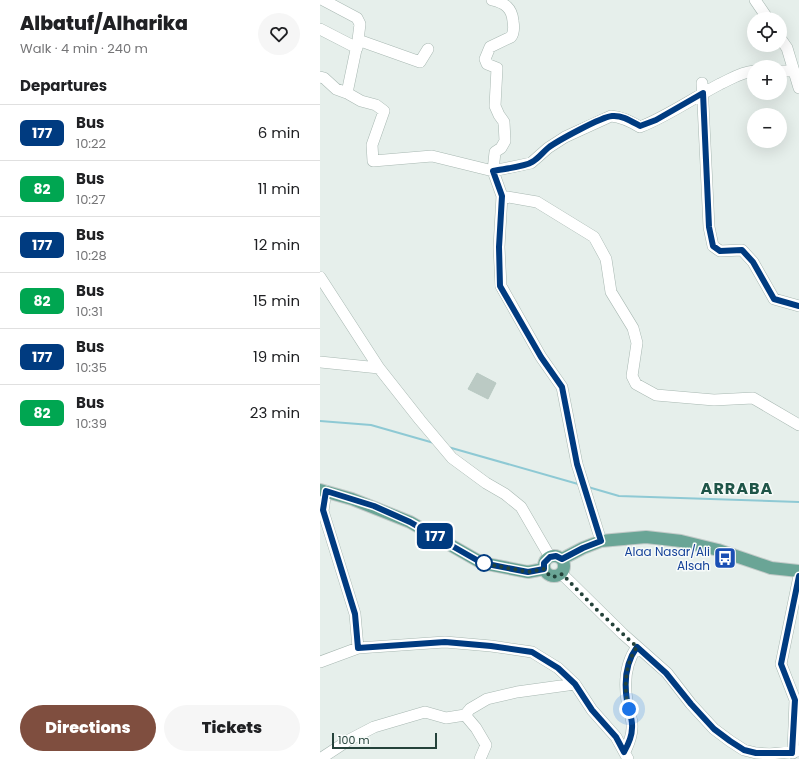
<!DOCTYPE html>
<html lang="en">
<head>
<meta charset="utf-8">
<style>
  body { margin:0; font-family:Poppins,sans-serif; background:#f6f6f6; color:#202124; height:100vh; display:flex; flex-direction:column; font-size:15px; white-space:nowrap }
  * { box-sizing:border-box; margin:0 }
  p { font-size:13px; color:#757577 }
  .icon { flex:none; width:22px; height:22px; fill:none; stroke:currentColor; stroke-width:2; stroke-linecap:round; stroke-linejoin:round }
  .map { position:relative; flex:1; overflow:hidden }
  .panel { display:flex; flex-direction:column; background:#fff; width:320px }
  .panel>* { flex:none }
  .badge { padding:0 8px; border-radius:6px; font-size:14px; line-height:26px }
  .controls { position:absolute; left:427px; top:12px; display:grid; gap:8px }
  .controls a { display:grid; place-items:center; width:40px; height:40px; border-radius:50%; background:#fff; box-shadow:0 4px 16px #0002; font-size:20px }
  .scale { position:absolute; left:12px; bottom:10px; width:105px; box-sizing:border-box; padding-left:4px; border:2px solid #24423a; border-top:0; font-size:11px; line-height:14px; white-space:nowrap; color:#24423a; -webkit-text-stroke:3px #f7fbf9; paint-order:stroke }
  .you { position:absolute; width:20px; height:20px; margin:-10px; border:3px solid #fff; border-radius:50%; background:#1a73e8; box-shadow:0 0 0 6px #1a73e833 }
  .map>.badge { position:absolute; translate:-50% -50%; box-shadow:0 0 0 2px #fff }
  h2 { padding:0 20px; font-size:15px; line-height:36px }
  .round { display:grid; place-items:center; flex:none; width:42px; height:42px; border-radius:21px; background:#f6f6f6 }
  .headline { display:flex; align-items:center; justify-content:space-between; height:68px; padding:0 20px }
  h1 { font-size:19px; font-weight:800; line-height:30px }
  .cta { display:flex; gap:8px; margin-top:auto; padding:8px 20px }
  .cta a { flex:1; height:46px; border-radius:24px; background:#7f4e3f; color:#fff; font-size:16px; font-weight:800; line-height:46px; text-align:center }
  .cta a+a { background:#f6f6f6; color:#202124 }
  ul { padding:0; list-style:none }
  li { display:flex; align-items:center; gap:12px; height:56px; padding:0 20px; border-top:1px solid #e0e0e0 }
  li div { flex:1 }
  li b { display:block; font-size:15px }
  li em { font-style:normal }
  li .badge { min-width:44px; font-weight:700; text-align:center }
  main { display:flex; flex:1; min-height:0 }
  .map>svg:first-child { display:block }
</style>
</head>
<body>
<main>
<section class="panel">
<div class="headline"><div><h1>Albatuf/Alharika</h1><p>Walk · 4 min · 240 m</p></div><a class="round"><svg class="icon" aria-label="heart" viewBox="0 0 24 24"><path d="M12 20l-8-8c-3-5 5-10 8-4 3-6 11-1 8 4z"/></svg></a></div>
<h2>Departures</h2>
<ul>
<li><span class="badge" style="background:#003b80;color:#fff">177</span><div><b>Bus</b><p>10:22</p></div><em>6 min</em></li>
<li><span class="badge" style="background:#00a651;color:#fff">82</span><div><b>Bus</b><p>10:27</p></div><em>11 min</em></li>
<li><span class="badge" style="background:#003b80;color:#fff">177</span><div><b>Bus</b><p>10:28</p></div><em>12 min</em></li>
<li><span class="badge" style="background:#00a651;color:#fff">82</span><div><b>Bus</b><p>10:31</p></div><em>15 min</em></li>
<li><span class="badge" style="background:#003b80;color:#fff">177</span><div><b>Bus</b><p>10:35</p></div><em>19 min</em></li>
<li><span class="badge" style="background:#00a651;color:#fff">82</span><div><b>Bus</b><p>10:39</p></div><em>23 min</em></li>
</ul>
<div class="cta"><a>Directions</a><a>Tickets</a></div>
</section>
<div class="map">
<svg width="479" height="759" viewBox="0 0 479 759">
  <rect width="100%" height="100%" fill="#e6efeb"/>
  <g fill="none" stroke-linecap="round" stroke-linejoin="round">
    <path stroke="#8ec9d4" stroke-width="2" d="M0,421L51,425L114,443
      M128,447L258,484
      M268,487L299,496L479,502"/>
  </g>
  <path fill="#bbcac4" stroke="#b8c9c2" d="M157,373L176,383L168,399L148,389Z"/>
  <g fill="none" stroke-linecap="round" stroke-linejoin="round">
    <g stroke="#a8b8b2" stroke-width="12">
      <path id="minor" d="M3,0L37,18L40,24L38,40
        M172,0C185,3 192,8 193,21C194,27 194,33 191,37L170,47L165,59L167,64L177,68L175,106L179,115L184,122L185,141L181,148L175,152L173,171L182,196L179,247L181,286L221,357L242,387L257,464L281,541
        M435,0L448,19
        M0,29L37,48
        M460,38L467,48L479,88
        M108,49L100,62L38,40L27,93L41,101L56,105L64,111L52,145L53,161L112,156L173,171L211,163L228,148L245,137L291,116C302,117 310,121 320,127C348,116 373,98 400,84C411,79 421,72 434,71
        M460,71H474
        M0,77L4,78L16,89L27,93
        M382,83L389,227L393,246L400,251L422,250L433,262L454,299L479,306
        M182,196L217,202L274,237L286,259L291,292L313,328L317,343L312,376L316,384L336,395L394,400L433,398L479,425
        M0,277L59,368L100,420L132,458L166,483L185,494L201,507L230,557
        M0,362L59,368
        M6,491L3,511L35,614L38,648
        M242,574L303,634L347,673L371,704L394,729L410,741L424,750L436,753L450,754L479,751
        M0,662L38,648L125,642L171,646L212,652L238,668L255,684L272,710L296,737L308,759
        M305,752C308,745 312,737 312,728C313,718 308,710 307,701C304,682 306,662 317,647
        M473,753L475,700L461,664L479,576
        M0,759L29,740L54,727L105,712L126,718L145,715
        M160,759L166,745L156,728L145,715L150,709L167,699L197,692L255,684"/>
    </g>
    <g stroke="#c2cac8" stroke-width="14">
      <path id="major" d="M0,490L32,499L90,522L162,563L208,572L224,569
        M224 566a10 10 0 1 1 20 0a10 10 0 1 1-20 0Z
        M242,559L263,548L281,541L326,537L361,541L398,550L451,568L479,571"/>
    </g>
    <use href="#minor" stroke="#fff" stroke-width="11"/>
    <use href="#major" stroke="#6aa596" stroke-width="12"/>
  </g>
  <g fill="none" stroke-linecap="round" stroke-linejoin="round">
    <g stroke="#fff" stroke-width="9">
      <path id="line" d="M479,306L454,299L433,262L422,250L400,251L393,246L389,227L383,93L336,120L320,126C311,121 302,115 292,116C281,117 237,141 228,148C223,152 218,159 212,162C205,167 182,169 173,171L182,196L179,247L180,286L221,357L242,387L257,464L281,541L263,548L242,559L236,556L230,557L224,563V569L208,572L162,563L90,522L54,506L6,491L3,510L35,614L38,648L125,642L171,646L212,652L238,668L255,684L272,710L296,737L304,752C308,745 312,737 312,728C313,718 308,710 307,701C304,682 306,662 317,647L346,673L371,704L394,729L410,741L424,750L436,753H472L475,700L461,664L479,576"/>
    </g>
    <use href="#line" stroke="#003b80" stroke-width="6"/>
    <path stroke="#24423a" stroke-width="4" stroke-dasharray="0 7.2" d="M164,563H162L208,572L224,569L228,574L233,577L242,574L278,611L317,647C305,664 303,689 309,709"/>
  </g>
  <defs>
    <g id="bus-square" transform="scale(1.15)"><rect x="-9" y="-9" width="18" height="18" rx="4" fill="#1a4fb4" stroke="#f7fbf9"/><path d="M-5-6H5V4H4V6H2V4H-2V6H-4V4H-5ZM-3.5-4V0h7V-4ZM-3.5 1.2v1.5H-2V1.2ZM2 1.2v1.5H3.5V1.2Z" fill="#fff"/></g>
  </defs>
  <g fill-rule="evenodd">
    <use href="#bus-square" x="405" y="558"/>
  </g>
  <circle fill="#fff" stroke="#003b80" stroke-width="2" cx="164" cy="563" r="8"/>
  <g text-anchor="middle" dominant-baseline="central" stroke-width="3" stroke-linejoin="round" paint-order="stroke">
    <g font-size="12" fill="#164399" stroke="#f7fbf9" text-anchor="end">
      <text x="390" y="551">Alaa Nasar/Ali<tspan x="390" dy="14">Alsah</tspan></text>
    </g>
    <g font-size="16" font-weight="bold" letter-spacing="1" fill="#1f5548" stroke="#f7fbf9">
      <text x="417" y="488">ARRABA</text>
    </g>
  </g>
</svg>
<div class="controls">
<a><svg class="icon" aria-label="locate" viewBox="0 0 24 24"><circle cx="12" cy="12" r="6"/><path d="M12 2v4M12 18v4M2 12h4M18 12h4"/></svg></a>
<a>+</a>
<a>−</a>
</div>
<div class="scale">100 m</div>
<div class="you" style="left:309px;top:709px"></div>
<b class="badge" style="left:115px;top:536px;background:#003b80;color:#fff">177</b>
</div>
</main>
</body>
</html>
